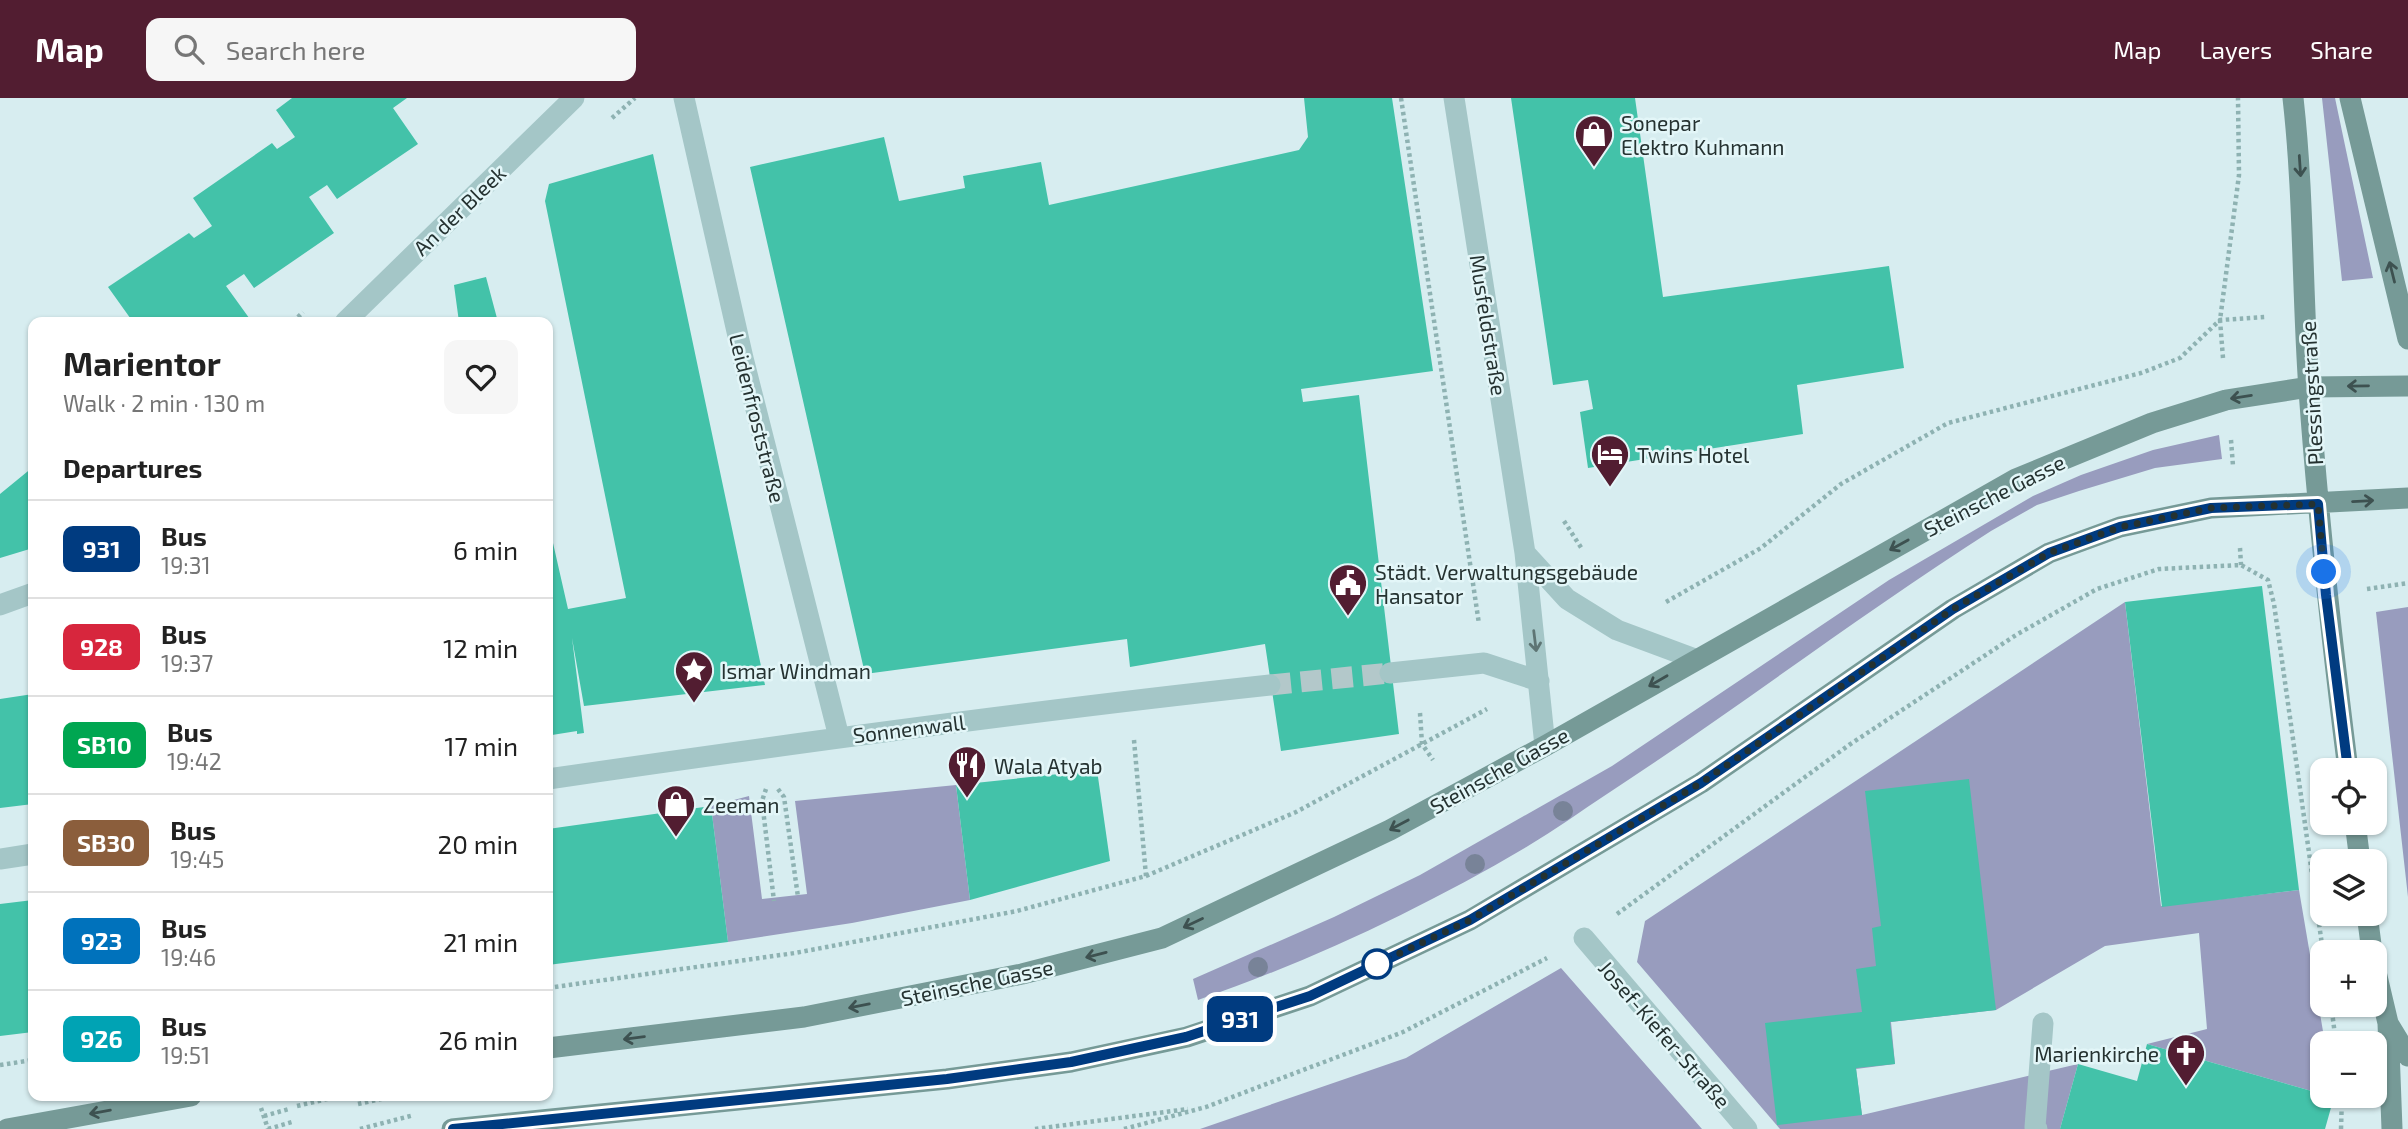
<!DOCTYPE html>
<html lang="en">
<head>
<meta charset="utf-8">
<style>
  body { margin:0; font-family:"Exo 2",sans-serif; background:#f6f6f6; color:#222; height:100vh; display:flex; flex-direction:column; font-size:26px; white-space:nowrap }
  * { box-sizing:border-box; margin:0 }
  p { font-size:23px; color:#767676 }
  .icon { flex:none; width:38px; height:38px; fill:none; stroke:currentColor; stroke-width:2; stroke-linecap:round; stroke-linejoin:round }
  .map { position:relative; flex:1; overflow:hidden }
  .drawer { position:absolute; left:28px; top:219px; width:525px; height:784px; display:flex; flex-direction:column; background:#fff; border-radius:14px; box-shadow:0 2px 5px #0004 }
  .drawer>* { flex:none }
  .badge { padding:0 14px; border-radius:10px; font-size:24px; line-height:46px }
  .fabs { position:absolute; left:2310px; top:660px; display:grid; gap:14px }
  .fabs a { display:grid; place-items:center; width:77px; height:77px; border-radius:14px; background:#fff; box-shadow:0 2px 5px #0004; font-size:35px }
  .you { position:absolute; width:35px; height:35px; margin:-18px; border:5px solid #fff; border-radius:50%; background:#1a73e8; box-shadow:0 0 0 10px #1a73e833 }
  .map>.badge { position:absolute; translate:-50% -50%; box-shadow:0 0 0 4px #fff }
  h2 { padding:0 35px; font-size:26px; line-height:63px }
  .round { display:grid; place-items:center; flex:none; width:74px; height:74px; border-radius:14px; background:#f6f6f6 }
  .overview { display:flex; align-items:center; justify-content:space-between; height:119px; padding:0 35px }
  h1 { font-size:33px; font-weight:700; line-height:52px }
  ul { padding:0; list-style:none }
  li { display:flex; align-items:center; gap:21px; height:98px; padding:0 35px; border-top:2px solid #e0e0e0 }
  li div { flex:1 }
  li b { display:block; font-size:26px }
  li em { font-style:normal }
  li .badge { min-width:77px; font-weight:700; text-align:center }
  header { display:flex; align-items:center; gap:42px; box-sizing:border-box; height:98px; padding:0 35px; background:#521d31; color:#fff }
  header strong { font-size:33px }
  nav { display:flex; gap:38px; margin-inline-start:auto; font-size:24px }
  .search { width:490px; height:63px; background:#f6f6f6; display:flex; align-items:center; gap:18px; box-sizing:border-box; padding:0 24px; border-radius:14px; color:#767676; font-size:26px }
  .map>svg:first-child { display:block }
</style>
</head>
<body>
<header>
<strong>Map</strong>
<div class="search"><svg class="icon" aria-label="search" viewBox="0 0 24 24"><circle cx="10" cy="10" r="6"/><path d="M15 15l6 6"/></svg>Search here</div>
<nav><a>Map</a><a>Layers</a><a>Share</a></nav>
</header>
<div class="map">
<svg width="2408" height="1031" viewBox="0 0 2408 1031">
  <rect width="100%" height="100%" fill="#d7edf0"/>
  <path fill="#989cbe" d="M2322,0H2335L2373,180L2342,183Z
    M2219,337L2222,361L2155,370L2079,393L2037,407L1991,433C1861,516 1737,611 1607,696C1581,713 1555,732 1528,748C1423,810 1313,862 1198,902L1193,881L1334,819L1420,777L1612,668L1889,482L2033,398L2081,377L2153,352Z
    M2125,504L2161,808L2299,792L2325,945H2322V996L2147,946L2207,931L2199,835L2105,848L1996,912L1891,924L1895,966L1856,971L1862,1017L2078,966L2060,1031H1780L1637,864L1645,823Z
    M2408,509V799L2376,514Z
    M956,687L970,802L852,825L728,844L711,708L749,698L762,801L807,796L795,703Z
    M1561,870L1702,1031H1200L1406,960Z"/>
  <path fill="#43c2a9" d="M292,0H407L393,10L418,46L337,101L327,87L309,99L334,135L254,190L244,176L226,188L252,224H133L108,189L189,135L194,140L212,128L193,100L272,45L277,51L295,39L276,12Z
    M1304,0H1392L1433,273L1301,291L1303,304L1359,297L1399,636L1281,653L1265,546L1130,569L1127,541L865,576L750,69L884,39L899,103L965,90L963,78L1041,64L1049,107L1299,52L1308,39Z
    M1511,0H1635L1663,199L1889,168L1904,270L1797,287L1803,336L1588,370L1580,314L1593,311L1588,282L1553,287Z
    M653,56L765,587L584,608L572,540L584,635L577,636V633L552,637V639H548V423L568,511L626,500L545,103L549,86Z
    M486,179L498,224H459L454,187Z
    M33,369V450L0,460V396Z
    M2262,488L2299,792L2162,809L2125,504Z
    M33,596V706L0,710V601Z
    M1097,672L1110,763L970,802L956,687Z
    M1969,681L1996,912L1890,924L1895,966L1856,970L1862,1017L1777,1027L1765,925L1862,914L1856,871L1876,868L1872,830L1881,828L1865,693Z
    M711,708L728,844L548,867V731Z
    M33,802V934L0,938V806Z
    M2147,946L2322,996V998L2334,999L2325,1031H2060L2078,966L2137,983Z"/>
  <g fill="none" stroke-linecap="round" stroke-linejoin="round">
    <path stroke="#b3c8ca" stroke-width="21" stroke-dasharray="21 10" stroke-linecap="butt" d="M1270,587L1390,575"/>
    <path stroke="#8eb2b2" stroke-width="4.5" stroke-dasharray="3.5 3.5" stroke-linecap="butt" d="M1401,0L1479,526
      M612,20L635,0
      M293,224L303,214
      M2223,260L2220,222L2239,77L2238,0
      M2231,342L2233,368
      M1564,423L1582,451
      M2240,450L2241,467
      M2367,491L2408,485
      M1666,504L1761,450L1841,386L1948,325L2141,275L2180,260L2220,222L2266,219
      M1420,615L1422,646L1433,662
      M1134,642L1146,778
      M766,691L762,703L774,803
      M778,691L784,699L798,799
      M1617,816L1849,647L2016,537L2097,491L2159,471L2241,467L2268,482L2274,506L2323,854
      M548,890L795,855L1017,813L1146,778L1296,714L1487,611
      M2331,906L2336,945
      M0,967L33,962
      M358,1006L395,998
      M297,1008L340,998
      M261,1010L268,1031
      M264,1018L289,1011
      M268,1031L292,1024
      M360,1031L414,1017
      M1035,1031L1188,1011
      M1124,1031L1206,1009L1403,934L1547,860
      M2341,1031L2342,998"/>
    <path stroke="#a4c6c7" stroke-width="21" d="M2037,1031L2035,1029L2043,925"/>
    <path stroke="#a4c6c7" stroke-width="21" d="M684,0L743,260L839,639
      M1454,0L1525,455L1545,648
      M345,224L574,0
      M1525,455L1567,501L1617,532L1695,561
      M0,507L33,495
      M1390,575L1484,565L1539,583
      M548,681C788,646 1029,613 1270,587
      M0,761L33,756
      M1584,840L1747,1031"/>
    <path stroke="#769a97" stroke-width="21" d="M2293,0C2304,97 2302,194 2309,292C2318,419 2332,545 2348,672
      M2350,0L2408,241
      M2355,724L2360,763
      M2367,816L2372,854
      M2375,870L2388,925L2392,1031
      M2389,927L2408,958
      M548,950L804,919L1022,876L1162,840L1390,732L1545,648L2016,381L2152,325L2226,302L2309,289L2408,288
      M7,1031L191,998
      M452,1031L947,981L1071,964L1187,939L1310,898L1470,822L1701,685L1953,511L2049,455L2120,429L2211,410L2408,400"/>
  </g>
  <g fill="#788398">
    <circle cx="1563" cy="713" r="10"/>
    <circle cx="1475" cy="766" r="10"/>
    <circle cx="1258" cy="869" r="10"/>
  </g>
  <defs><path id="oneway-shaft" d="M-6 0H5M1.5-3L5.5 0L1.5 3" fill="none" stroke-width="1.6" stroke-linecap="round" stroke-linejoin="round" transform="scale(1.75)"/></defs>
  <g stroke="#3d5150">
    <use href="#oneway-shaft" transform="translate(2300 68) rotate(86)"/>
    <use href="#oneway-shaft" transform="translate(2392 174) rotate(-104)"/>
    <use href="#oneway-shaft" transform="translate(2358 288) rotate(179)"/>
    <use href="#oneway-shaft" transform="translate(2241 299) rotate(171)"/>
    <use href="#oneway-shaft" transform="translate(2363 403) rotate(-3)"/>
    <use href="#oneway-shaft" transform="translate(1899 447) rotate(151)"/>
    <use href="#oneway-shaft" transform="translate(1658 583) rotate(150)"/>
    <use href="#oneway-shaft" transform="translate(1399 727) rotate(152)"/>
    <use href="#oneway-shaft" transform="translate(1193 825) rotate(155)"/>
    <use href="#oneway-shaft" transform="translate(1096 857) rotate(166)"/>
    <use href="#oneway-shaft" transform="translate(859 908) rotate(169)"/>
    <use href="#oneway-shaft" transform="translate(634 940) rotate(173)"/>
    <use href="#oneway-shaft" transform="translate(100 1014) rotate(170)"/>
  </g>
  <use stroke="#5e7574" href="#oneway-shaft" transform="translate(1535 543) rotate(83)"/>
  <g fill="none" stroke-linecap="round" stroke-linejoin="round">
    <g stroke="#fff" stroke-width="16">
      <path id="line" d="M453,1031L947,981L1071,964L1186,939L1261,914L1310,898L1470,822L1701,685L1953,511L2049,455L2120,429L2211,410L2318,406L2326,497L2348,672"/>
    </g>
    <use href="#line" stroke="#003b80" stroke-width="10"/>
    <path stroke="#253231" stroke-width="7" stroke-dasharray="0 12.6" d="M1377,866L1470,822L1701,685L1953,511L2049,455L2120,429L2211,410L2318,406L2324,474"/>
  </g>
  <defs>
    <g id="shop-pin" transform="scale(2.0125)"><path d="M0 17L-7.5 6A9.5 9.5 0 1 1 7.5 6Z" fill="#521d31" stroke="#e3f6f8"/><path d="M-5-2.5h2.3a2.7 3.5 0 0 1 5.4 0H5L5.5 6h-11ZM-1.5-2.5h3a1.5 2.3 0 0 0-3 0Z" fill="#fff"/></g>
    <g id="hotel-pin" transform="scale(2.0125)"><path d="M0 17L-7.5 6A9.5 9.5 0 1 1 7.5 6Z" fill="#521d31" stroke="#e3f6f8"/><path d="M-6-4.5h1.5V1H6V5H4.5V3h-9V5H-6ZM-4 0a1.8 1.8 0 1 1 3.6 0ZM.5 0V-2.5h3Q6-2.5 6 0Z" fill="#fff"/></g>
    <g id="civic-pin" transform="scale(2.0125)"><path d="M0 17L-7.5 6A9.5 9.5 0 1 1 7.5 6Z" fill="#521d31" stroke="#e3f6f8"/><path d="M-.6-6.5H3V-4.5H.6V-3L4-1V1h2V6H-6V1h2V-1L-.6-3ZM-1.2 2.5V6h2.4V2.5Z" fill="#fff"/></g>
    <g id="sight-pin" transform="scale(2.0125)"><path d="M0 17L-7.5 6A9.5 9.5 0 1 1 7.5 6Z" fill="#521d31" stroke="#e3f6f8"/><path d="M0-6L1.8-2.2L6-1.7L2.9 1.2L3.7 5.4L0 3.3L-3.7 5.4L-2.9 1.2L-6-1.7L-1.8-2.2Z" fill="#fff"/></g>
    <g id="restaurant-pin" transform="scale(2.0125)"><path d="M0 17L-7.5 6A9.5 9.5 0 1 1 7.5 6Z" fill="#521d31" stroke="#e3f6f8"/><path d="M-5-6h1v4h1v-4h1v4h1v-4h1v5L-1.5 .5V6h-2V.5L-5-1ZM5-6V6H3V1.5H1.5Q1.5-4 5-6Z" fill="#fff"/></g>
    <g id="church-pin" transform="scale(2.0125)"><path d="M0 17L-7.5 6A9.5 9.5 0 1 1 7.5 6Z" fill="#521d31" stroke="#e3f6f8"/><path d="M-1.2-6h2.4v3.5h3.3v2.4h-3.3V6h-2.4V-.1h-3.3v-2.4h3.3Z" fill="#fff"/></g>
  </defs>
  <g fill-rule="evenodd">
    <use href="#shop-pin" x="1594" y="36"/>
    <use href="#hotel-pin" x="1610" y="356"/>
    <use href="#civic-pin" x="1348" y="485"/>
    <use href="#sight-pin" x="694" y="572"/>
    <use href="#restaurant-pin" x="967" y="667"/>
    <use href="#shop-pin" x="676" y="706"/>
    <use href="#church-pin" x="2186" y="955"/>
  </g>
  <circle fill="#fff" stroke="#003b80" stroke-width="3.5" cx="1377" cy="866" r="14"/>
  <g text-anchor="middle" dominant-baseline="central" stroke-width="5" stroke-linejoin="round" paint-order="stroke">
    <g font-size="21" fill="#253231" stroke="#e3f6f8" text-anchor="start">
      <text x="1621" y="24">Sonepar<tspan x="1621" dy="24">Elektro Kuhmann</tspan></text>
      <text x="1637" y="356">Twins Hotel</text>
      <text x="1375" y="473">Städt. Verwaltungsgebäude<tspan x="1375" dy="24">Hansator</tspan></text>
      <text x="721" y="572">Ismar Windman</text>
      <text x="994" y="667">Wala Atyab</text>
      <text x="703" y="706">Zeeman</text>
      <text x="2159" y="955" text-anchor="end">Marienkirche</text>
    </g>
    <g font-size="21" fill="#253231" stroke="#e3f6f8">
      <text transform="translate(459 112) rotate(-44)">An der Bleek</text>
      <text transform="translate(1489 227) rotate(81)">Musfeldstraße</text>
      <text transform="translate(2311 295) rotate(-93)">Plessingstraße</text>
      <text transform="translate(758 320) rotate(76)">Leidenfroststraße</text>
      <text transform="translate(1994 397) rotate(-27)">Steinsche Gasse</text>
      <text transform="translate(909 630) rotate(-7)">Sonnenwall</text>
      <text transform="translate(1499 672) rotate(-29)">Steinsche Gasse</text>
      <text transform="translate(977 884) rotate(-12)">Steinsche Gasse</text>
      <text transform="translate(1665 936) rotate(49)">Josef-Kiefer-Straße</text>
    </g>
  </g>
</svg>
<div class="fabs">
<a><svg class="icon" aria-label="locate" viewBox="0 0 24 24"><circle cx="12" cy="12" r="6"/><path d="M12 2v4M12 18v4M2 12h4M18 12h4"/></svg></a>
<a><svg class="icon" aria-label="layers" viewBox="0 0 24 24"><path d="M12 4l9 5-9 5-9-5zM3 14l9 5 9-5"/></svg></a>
<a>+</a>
<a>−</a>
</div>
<div class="you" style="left:2324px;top:474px"></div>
<b class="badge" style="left:1240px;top:921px;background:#003b80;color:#fff">931</b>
<section class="drawer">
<div class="overview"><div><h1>Marientor</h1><p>Walk · 2 min · 130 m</p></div><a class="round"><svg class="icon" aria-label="heart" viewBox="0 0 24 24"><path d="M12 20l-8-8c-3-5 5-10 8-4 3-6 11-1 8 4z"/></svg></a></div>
<h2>Departures</h2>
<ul>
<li><span class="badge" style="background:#003b80;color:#fff">931</span><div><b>Bus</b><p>19:31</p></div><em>6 min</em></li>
<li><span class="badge" style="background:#d7263d;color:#fff">928</span><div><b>Bus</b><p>19:37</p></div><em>12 min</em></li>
<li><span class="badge" style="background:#00a651;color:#fff">SB10</span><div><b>Bus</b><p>19:42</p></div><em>17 min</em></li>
<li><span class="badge" style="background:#8b5e3c;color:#fff">SB30</span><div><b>Bus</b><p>19:45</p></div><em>20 min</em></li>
<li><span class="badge" style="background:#0072bc;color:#fff">923</span><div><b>Bus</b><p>19:46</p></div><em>21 min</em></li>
<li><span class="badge" style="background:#00a3b4;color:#fff">926</span><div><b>Bus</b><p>19:51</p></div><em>26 min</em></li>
</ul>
</section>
</div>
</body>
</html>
